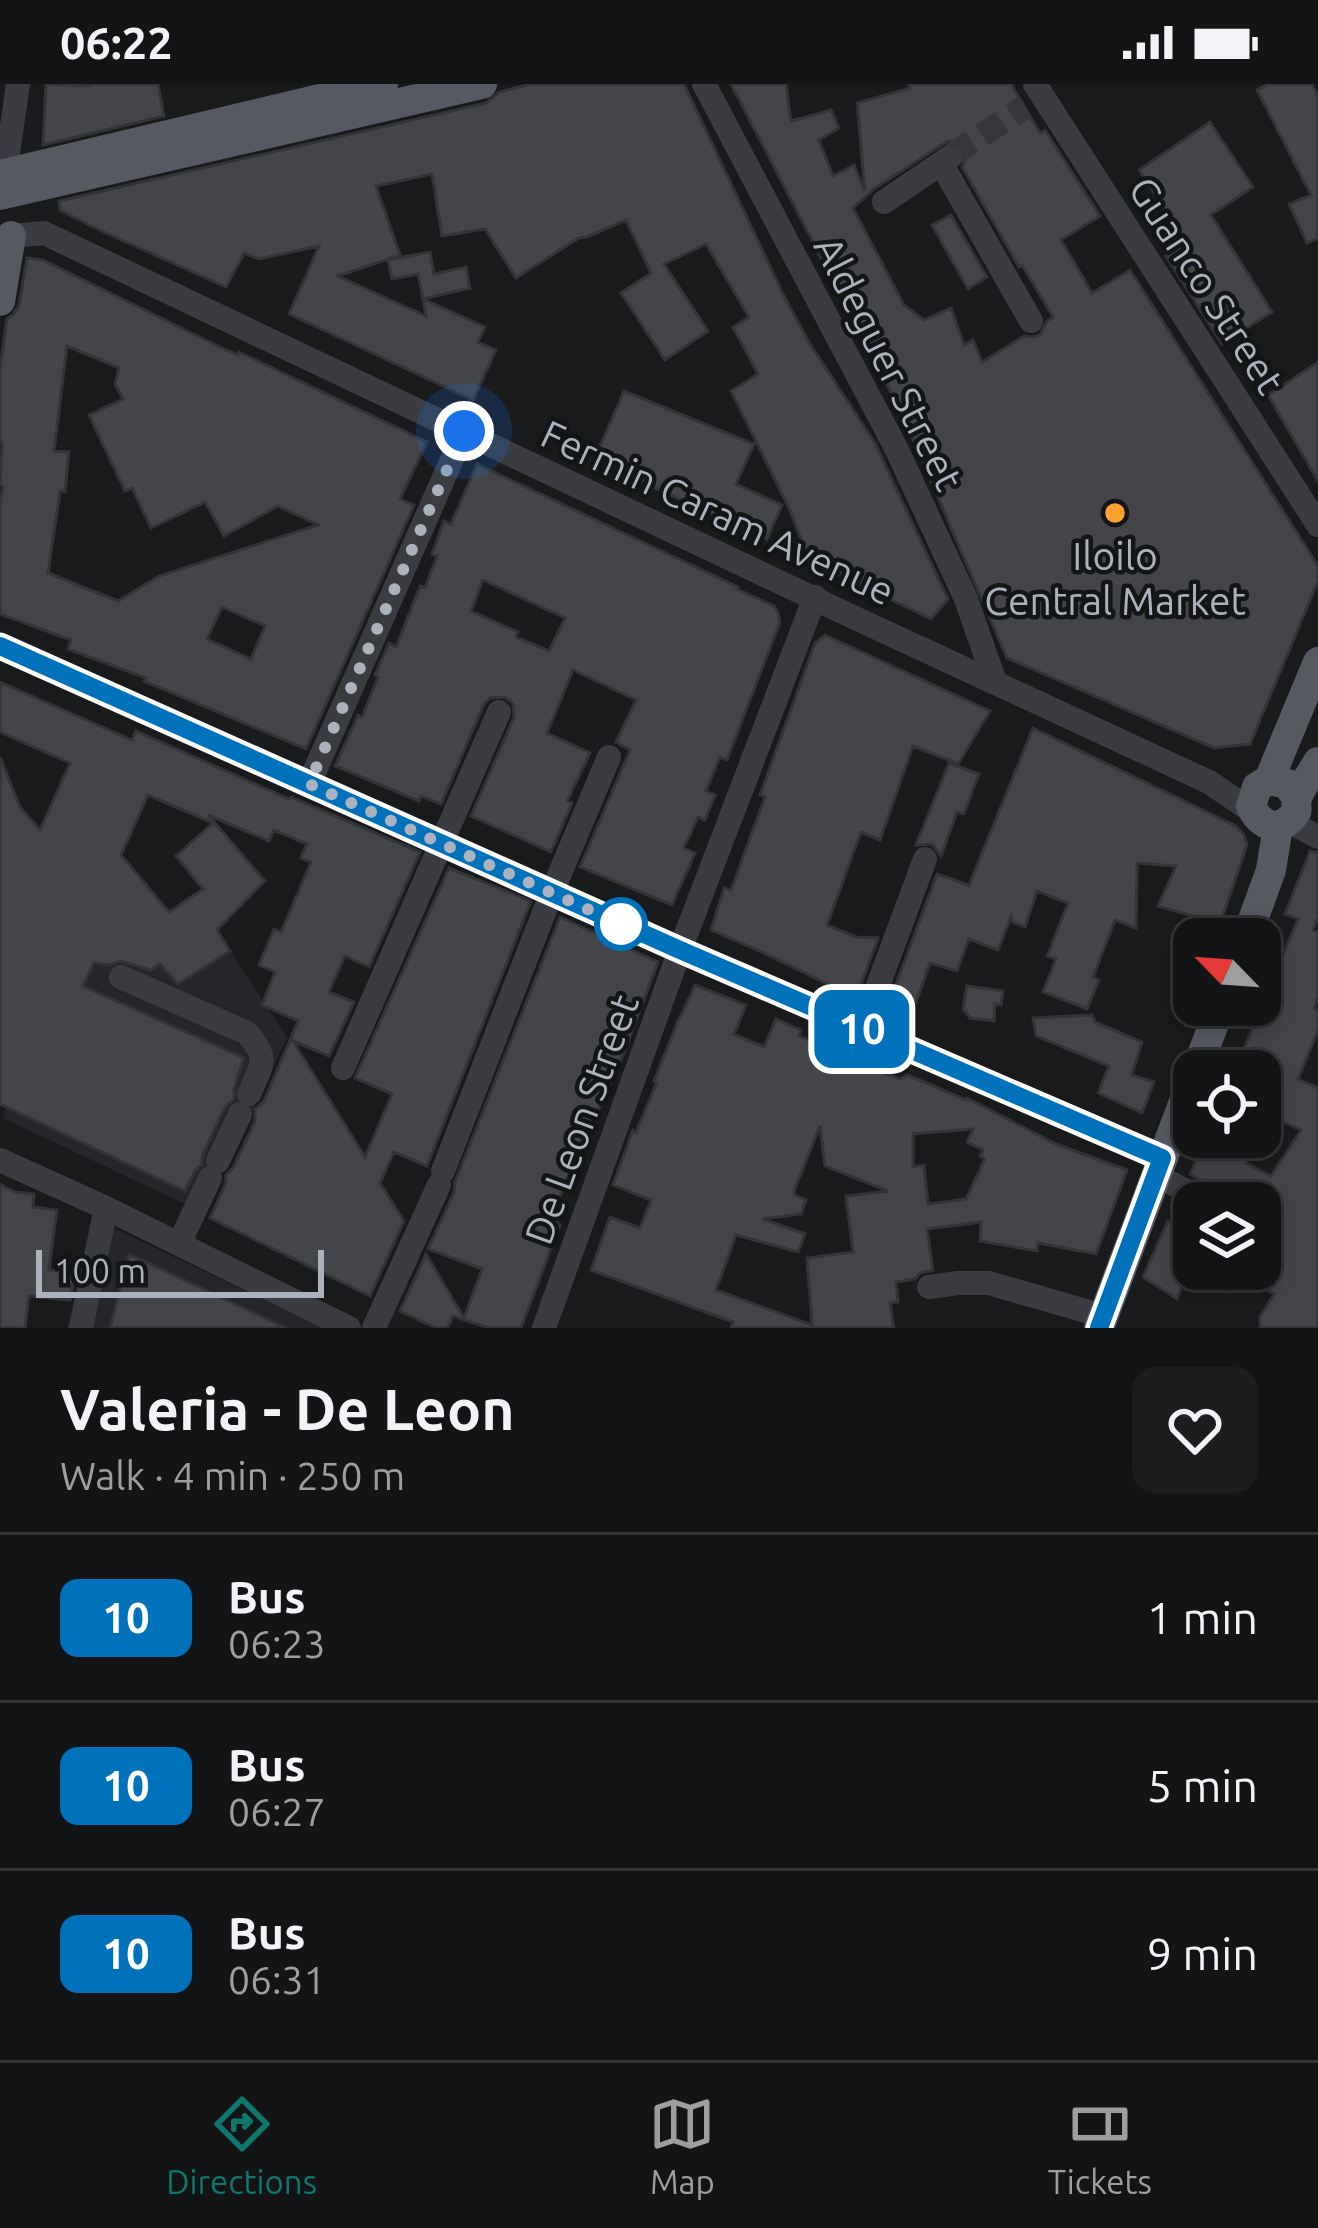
<!DOCTYPE html>
<html lang="en">
<head>
<meta charset="utf-8">
<style>
  body { margin:0; font-family:Ubuntu,sans-serif; background:#1c1d1e; color:#f1f3f6; height:100vh; display:flex; flex-direction:column; font-size:45px; white-space:nowrap }
  * { box-sizing:border-box; margin:0 }
  p { font-size:39px; color:#9d9ea0 }
  .icon { flex:none; width:66px; height:66px; fill:none; stroke:currentColor; stroke-width:2; stroke-linecap:round; stroke-linejoin:round }
  .map { position:relative; height:1244px; overflow:hidden }
  .details { display:flex; flex-direction:column; background:#131415; flex:1 }
  .details>* { flex:none }
  .badge { padding:0 24px; border-radius:18px; font-size:42px; line-height:78px }
  .needle { width:78px; rotate:295deg }
  .tools { position:absolute; left:1173px; top:834px; display:grid; gap:24px }
  .tools a { display:grid; place-items:center; width:108px; height:108px; border-radius:24px; background:#131415; box-shadow:0 6px 18px #0003,0 0 0 3px #323334; font-size:60px }
  .scale { position:absolute; left:36px; bottom:30px; width:288px; box-sizing:border-box; padding-left:12px; border:6px solid #abb2bd; border-top:0; font-size:33px; line-height:42px; white-space:nowrap; color:#abb2bd; -webkit-text-stroke:9px #141517; paint-order:stroke }
  .you { position:absolute; width:60px; height:60px; margin:-30px; border:9px solid #fff; border-radius:50%; background:#1a73e8; box-shadow:0 0 0 18px #1a73e833 }
  .map>.badge { position:absolute; translate:-50% -50%; box-shadow:0 0 0 6px #fff }
  .round { display:grid; place-items:center; flex:none; width:126px; height:126px; border-radius:24px; background:#1c1d1e }
  .head { display:flex; align-items:center; justify-content:space-between; height:204px; padding:0 60px }
  h1 { font-size:57px; font-weight:700; line-height:90px }
  ul { padding:0; list-style:none }
  li { display:flex; align-items:center; gap:36px; height:168px; padding:0 60px; border-top:3px solid #323334 }
  li div { flex:1 }
  li b { display:block; font-size:45px }
  li em { font-style:normal }
  li .badge { min-width:132px; font-weight:700; text-align:center }
  .status { display:flex; justify-content:space-between; align-items:center; height:84px; padding:0 60px; background:#131415; direction:ltr }
  .status svg { height:33px; fill:currentColor }
  .dock { display:flex; justify-content:space-around; align-items:center; height:168px; border-top:3px solid #323334; background:#131415; font-size:33px; color:#9d9ea0 }
  .dock a { display:grid; justify-items:center; gap:6px }
  .dock .selected { color:#0f766e }
  .map>svg:first-child { display:block }
</style>
</head>
<body>
<div class="status"><b>06:22</b><svg viewBox="0 0 49 12"><path d="M0 12V9h3v3zM5 12V6h3v6zM10 12V3h3v9zM15 12V0h3v12zM26 1h20v11H26zM47 4h2v5h-2z"/></svg></div>
<div class="map">
<svg width="1318" height="1244" viewBox="0 0 1318 1244">
  <rect width="100%" height="100%" fill="#191a1c"/>
  <path fill="#252629" d="M74,818L160,879L217,846L287,954L204,1129L3,1034L22,967L0,886Z
    M111,1143L324,1244H67L89,1157Z"/>
  <path fill="#434549" stroke="#333438" stroke-width="3" fill-rule="evenodd" d="M46,0L90,2V0H158L164,32L43,61Z
    M531,0H684L785,214L810,260L875,359L948,515L931,535L809,476L789,424L731,307L758,290L733,243L749,233L706,160L664,180L708,247L665,276L621,209L651,189L626,136L587,153L579,154L516,194L485,145L442,152L432,90L376,102L400,171L338,192L426,232L423,215L485,243L478,258L496,266L473,316L289,230L319,162L259,175L244,169L226,203L95,144L60,126L59,117L486,19L499,8Z
    M731,0H786L791,37L831,26L839,44L819,56L833,92L854,81L865,107L857,19L910,4L909,0H1011L1040,49L1045,46L1100,132L1061,156L1092,209L1130,186L1318,482V497L1250,660L1214,664L1007,574L903,332ZM948,57L958,59L964,65L966,73L962,83L1019,183L1022,181L1053,233L1047,237L1040,251L1032,253L1024,252L982,278L973,256L964,261L951,224L924,236L904,221L853,124L875,104Z
    M1268,0H1312L1318,12V154L1307,159L1289,120L1311,111L1257,6Z
    M1210,38L1253,103L1211,131L1272,228L1222,260L1166,172L1187,158L1139,86Z
    M951,131L987,193L968,205L932,141Z
    M430,168L434,190L466,183L470,204L423,215L418,190L392,195L388,176Z
    M27,174L43,176L226,266L238,271L239,268L427,358L400,415L414,421L306,665L144,597L146,594L68,565L71,556L0,530V420L3,402L0,401L2,359L0,358V283L7,235L14,230L19,221ZM67,262L119,284L115,300L123,315L89,331L125,407L132,404L151,444L205,418L224,452L278,422L318,441L159,492L118,517L48,489L60,407L65,408L69,368L54,367ZM222,523L265,542L251,575L207,555Z
    M1318,278V397L1268,311Z
    M624,307L754,360L736,400L782,421L767,455L594,376Z
    M477,380L738,503L737,505L774,522L778,529L780,538L727,676L720,673L706,707L715,711L705,736L698,733L684,764L695,769L672,821L580,783L630,666L616,658L636,616L573,586L547,649L590,669L567,717L572,719L551,768L471,732L514,633L513,619L504,613L490,614L484,620L441,720L421,712L419,717L335,682L358,631L362,633L378,593L375,591L389,559L396,563L420,502L425,504L437,472L432,470L444,437L451,440ZM483,496L565,534L549,567L516,553L518,548L471,527Z
    M825,551L990,627L958,680L913,662L880,756L861,748L827,841L856,853L878,854L856,914L760,867L711,846L724,804L731,806L765,713L760,711L815,559Z
    M0,598L132,656L136,647L289,715L291,713L420,768L369,883L345,872L329,908L354,918L329,972L293,957L365,1073L392,1010L355,994L449,784L531,817L427,1082L394,1068L380,1099L404,1137L370,1212L210,1134L225,1101L226,1091L233,1084L255,1037V1025L264,1017L298,937L262,921L275,888L259,881L274,845L281,848L311,778L301,774L307,760L274,746L269,757L208,731L265,797L217,846L230,867L178,900L160,880L151,886L120,877L110,881L94,879L83,902L244,974L234,1004V1015L225,1023L203,1070L202,1080L195,1087L185,1107L0,1020V673L20,723L40,746L70,679L0,648ZM148,711L213,739L176,772L203,805L169,828L121,771Z
    M1033,644L1236,742L1244,751L1247,761L1220,840L1158,822L1176,782L1137,779L1136,844L1115,836L1093,893L1099,896L1087,925L1043,908L1056,875L1047,872L1068,819L1037,807L1025,843L1012,838L1011,833L998,866L969,855L957,887L930,879L911,933L888,922L937,790L969,801Z
    M949,679L979,690L964,730L957,728L941,772L932,760L916,761Z
    M1310,767L1318,769V833L1313,846L1318,848V913L1314,924L1318,926V946L1298,995L1318,1004V1244H1260V1233L1274,1210L1260,1201V1119H1236L1224,1113L1217,1104L1190,1090L1207,1053H1256L1246,1079L1271,1092L1301,1046L1260,1028V987H1254L1261,972L1244,965L1298,835L1285,830Z
    M560,833L658,878L624,969L597,1029L594,1028L555,1125L561,1128L557,1140L560,1141L521,1244H489L453,1232L447,1244H436L400,1227L426,1170L464,1234L482,1185L428,1165L454,1108L455,1098Z
    M695,901L746,921L734,950L764,963L776,935L801,946L799,952L862,978L861,980L900,995L908,991L966,1016L967,1014L1056,1060L1127,1086L1096,1170L1038,1159L1037,1167L980,1157L981,1138L927,1145L933,1186L920,1189L915,1195L896,1198L898,1218L890,1219L894,1244H731L733,1238L591,1186L610,1133L640,1144L651,1116L613,1101L633,1046L636,1048L657,998L654,997L678,937ZM820,1042L825,1082L888,1107L846,1112L853,1168L807,1174L812,1241L716,1206L736,1151L798,1168L805,1150L763,1135L801,1130L806,1116L795,1111L794,1107ZM973,1045L967,1058L983,1066L980,1072L985,1075L966,1115L928,1120L924,1081L913,1083V1050Z
    M967,902L1003,907L1001,921L995,920L994,937L970,934L963,925Z
    M1092,931L1095,938L1142,958L1132,991L1154,998L1142,1029L1098,1009L1109,982L1036,952L1033,934Z
    M0,1100L15,1108L34,1110L33,1123L57,1126L49,1186L75,1189L70,1216L29,1212L25,1244H0Z
    M1168,1137L1194,1147V1185H1237L1228,1208L1186,1191L1177,1215L1143,1193Z
    M129,1170L286,1244H110Z"/>
  <g fill="none" stroke-linecap="round" stroke-linejoin="round">
    <path stroke="#36383c" stroke-width="24" stroke-dasharray="24 12" stroke-linecap="butt" d="M952,71L1025,23"/>
    <path stroke="#3a3c42" stroke-width="24" d="M704,0L896,364L966,515L995,598
      M1035,0L1318,441
      M941,79L1031,237
      M5,90L18,0
      M884,118L950,73
      M0,160L11,152L44,149L853,533L1209,698L1253,728
      M0,562L680,866L1162,1074
      M309,700L464,348
      M1288,737L1318,753
      M121,893L247,949C270,976 262,980 249,1010
      M862,945L925,775
      M343,984L499,628
      M0,1076L106,1124L349,1244
      M218,1077L240,1030
      M443,1087L552,808L609,673
      M1156,1091L1209,1119
      M179,1160L210,1094
      M929,1203L958,1199H989L1103,1232
      M81,1244L106,1124
      M374,1244L439,1101
      M544,1244L680,866L815,513"/>
    <path stroke="#565961" stroke-width="30" d="M0,91L383,0
      M0,111L482,0
      M0,217L11,152
      M1269,696L1318,578
      M1297,714L1287,700L1269,696L1257,703L1251,722C1258,738 1276,751 1291,734C1301,724 1294,727 1297,714C1301,702 1312,689 1318,678
      M1246,855L1271,786L1278,742
      M1196,987L1221,921
      M1099,1244L1194,991"/>
  </g>
  <g fill="none" stroke-linecap="round" stroke-linejoin="round">
    <g stroke="#fff" stroke-width="27">
      <path id="line" d="M0,562L680,866L1162,1074L1099,1244"/>
    </g>
    <use href="#line" stroke="#0072bc" stroke-width="18"/>
    <path stroke="#abb2bd" stroke-width="12" stroke-dasharray="0 21.6" d="M464,347L309,700L621,840"/>
  </g>
  <circle fill="#ffa12f" stroke="#141517" stroke-width="4.5" cx="1115" cy="429" r="12"/>
  <circle fill="#fff" stroke="#0072bc" stroke-width="6" cx="621" cy="840" r="24"/>
  <g text-anchor="middle" dominant-baseline="central" stroke-width="9" stroke-linejoin="round" paint-order="stroke">
    <g font-size="39" fill="#abb2bd" stroke="#141517">
      <text transform="translate(1207 201) rotate(57)">Guanco Street</text>
      <text transform="translate(889 279) rotate(63)">Aldeguer Street</text>
      <text transform="translate(718 428) rotate(25)">Fermin Caram Avenue</text>
      <text transform="translate(581 1035) rotate(-70)">De Leon Street</text>
    </g>
    <g font-size="39" fill="#abb2bd" stroke="#141517">
      <text x="1115" y="471">Iloilo<tspan x="1115" dy="45">Central Market</tspan></text>
    </g>
  </g>
</svg>
<div class="tools">
<a><svg class="needle" viewBox="-14 -14 28 28"><path d="M0-13l5 13h-10z" fill="#e53935"/><path d="M0 13l5-13h-10z" fill="#9d9ea0"/></svg></a>
<a><svg class="icon" aria-label="locate" viewBox="0 0 24 24"><circle cx="12" cy="12" r="6"/><path d="M12 2v4M12 18v4M2 12h4M18 12h4"/></svg></a>
<a><svg class="icon" aria-label="layers" viewBox="0 0 24 24"><path d="M12 4l9 5-9 5-9-5zM3 14l9 5 9-5"/></svg></a>
</div>
<div class="scale">100 m</div>
<div class="you" style="left:464px;top:347px"></div>
<b class="badge" style="left:862px;top:945px;background:#0072bc;color:#fff">10</b>
</div>
<section class="details">
<div class="head"><div><h1>Valeria - De Leon</h1><p>Walk · 4 min · 250 m</p></div><a class="round"><svg class="icon" aria-label="heart" viewBox="0 0 24 24"><path d="M12 20l-8-8c-3-5 5-10 8-4 3-6 11-1 8 4z"/></svg></a></div>
<ul>
<li><span class="badge" style="background:#0072bc;color:#fff">10</span><div><b>Bus</b><p>06:23</p></div><em>1 min</em></li>
<li><span class="badge" style="background:#0072bc;color:#fff">10</span><div><b>Bus</b><p>06:27</p></div><em>5 min</em></li>
<li><span class="badge" style="background:#0072bc;color:#fff">10</span><div><b>Bus</b><p>06:31</p></div><em>9 min</em></li>
</ul>
</section>
<nav class="dock">
<a class="selected"><svg class="icon" aria-label="directions" viewBox="0 0 24 24"><path d="M12 3l9 9-9 9-9-9zM9 14v-3h6M13 9l2 2-2 2"/></svg>Directions</a>
<a><svg class="icon" aria-label="map" viewBox="0 0 24 24"><path d="M3 6l6-2 6 2 6-2v14l-6 2-6-2-6 2zM9 4v14M15 6v14"/></svg>Map</a>
<a><svg class="icon" aria-label="tickets" viewBox="0 0 24 24"><path d="M3 7h18v10H3zM15 7v10"/></svg>Tickets</a>
</nav>
</body>
</html>
